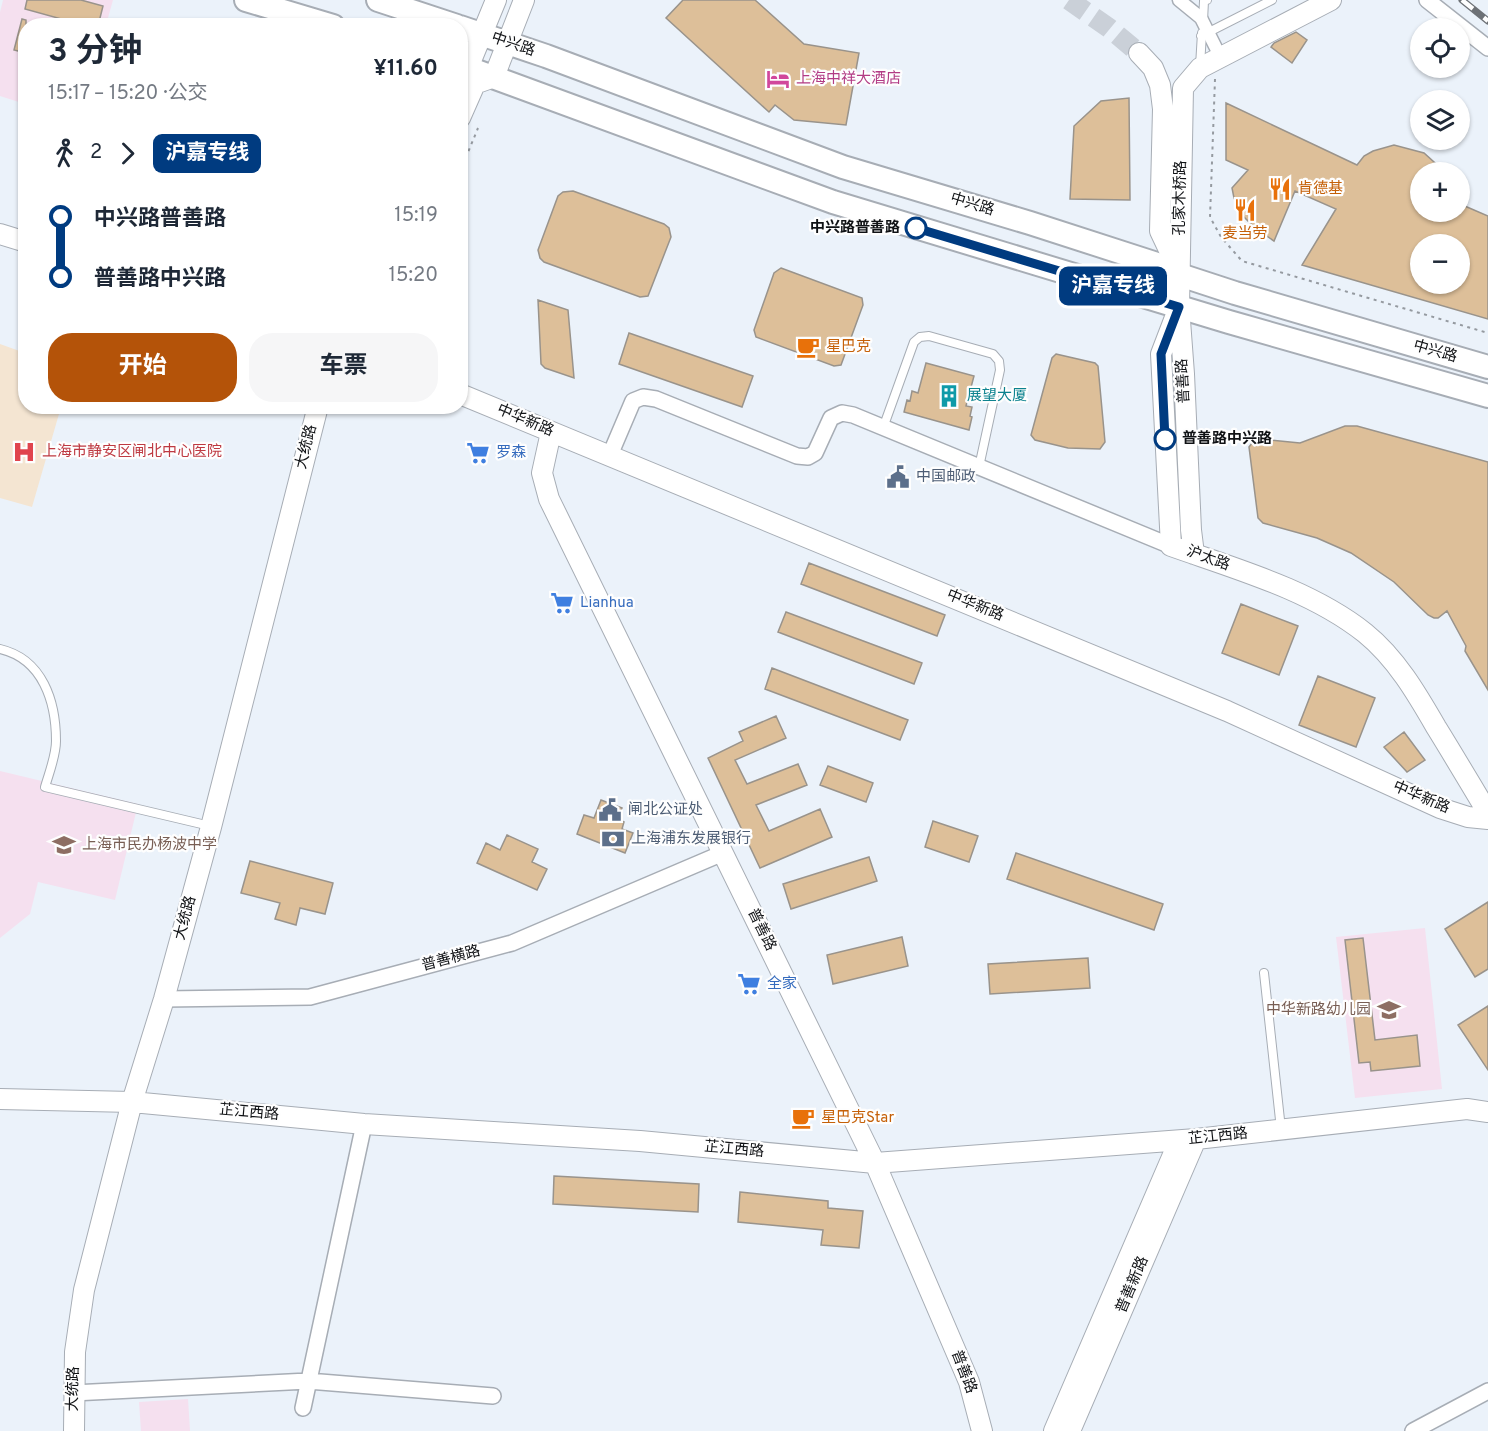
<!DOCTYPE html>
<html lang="zh">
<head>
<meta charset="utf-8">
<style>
  body { margin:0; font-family:Overpass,"Noto Sans SC",sans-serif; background:#f6f6f7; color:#1f2937; height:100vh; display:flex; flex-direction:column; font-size:22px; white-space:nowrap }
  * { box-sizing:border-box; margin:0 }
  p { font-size:20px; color:#747a83 }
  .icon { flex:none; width:33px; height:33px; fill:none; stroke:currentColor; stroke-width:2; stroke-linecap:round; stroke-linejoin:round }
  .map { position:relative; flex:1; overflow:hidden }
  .side { position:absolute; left:18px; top:18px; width:450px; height:396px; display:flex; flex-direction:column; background:#fff; border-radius:24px; box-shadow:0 2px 4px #0004 }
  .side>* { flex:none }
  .badge { padding:0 12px; border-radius:9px; font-size:21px; line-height:39px }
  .buttons { position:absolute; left:1410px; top:18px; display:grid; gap:12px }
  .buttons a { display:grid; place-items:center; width:60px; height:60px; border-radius:50%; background:#fff; box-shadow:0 2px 4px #0004; font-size:30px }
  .map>.badge { position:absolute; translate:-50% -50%; box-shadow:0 0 0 3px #fff }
  .legs { display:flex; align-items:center; gap:9px; height:66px; padding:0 30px; font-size:20px }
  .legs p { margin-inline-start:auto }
  .summary { display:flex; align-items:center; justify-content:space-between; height:102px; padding:0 30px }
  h1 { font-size:33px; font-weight:700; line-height:45px }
  .cta { display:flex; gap:12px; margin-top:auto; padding:12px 30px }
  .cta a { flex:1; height:69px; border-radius:24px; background:#b45309; color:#fff; font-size:24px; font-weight:700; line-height:69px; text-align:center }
  .cta a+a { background:#f6f6f7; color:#1f2937 }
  ul { padding:0 30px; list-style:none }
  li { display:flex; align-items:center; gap:21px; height:60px; font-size:22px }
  li i { display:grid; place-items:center; width:9px; height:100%; margin:0 8px; background:currentColor }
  li i::after { content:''; width:15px; height:15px; margin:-8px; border:4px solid; border-radius:50%; background:#fff }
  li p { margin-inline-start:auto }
  li:first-child i { background:linear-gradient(#0000 50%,currentColor 0) }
  li:last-child i { background:linear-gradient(currentColor 50%,#0000 0) }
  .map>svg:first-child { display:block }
</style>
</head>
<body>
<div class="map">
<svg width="1488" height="1431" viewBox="0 0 1488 1431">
  <rect width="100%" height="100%" fill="#ebf2fa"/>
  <path fill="#f5e0ef" d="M3,0H113L106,25L26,26L25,104L0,96V12Z
    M0,771L138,804L115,900L38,882L30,914L0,938Z
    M1425,928L1442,1089L1355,1098L1336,937Z
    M188,1399L190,1431H141L139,1402Z"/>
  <path fill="#f4e5d2" d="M0,344L25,353L26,406L61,407L32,507L0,498Z"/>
  <path fill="#ddbf99" stroke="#99938b" stroke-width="1.5" fill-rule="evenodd" d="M27,0H81L103,6L98,26H76V23L25,9Z
    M683,0H755L804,44L859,53L846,125L794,120L775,105L769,112L666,18Z
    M22,19L26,20V53L14,50Z
    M1296,32L1307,40L1292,63L1271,47L1274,43Z
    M1129,98L1130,200L1070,199L1074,126L1101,101Z
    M1226,103L1357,165L1364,156L1373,151L1394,145L1424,153L1445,172H1420V212H1460V204L1488,216V319L1302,265L1336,209L1295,191L1274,241L1255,228L1244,217L1234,198L1232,188L1248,170L1226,160ZM1420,244H1460V284H1420Z
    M573,191L664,224L669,228L671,237L648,296L640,297L544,262L540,258L538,250L558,196L563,192Z
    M781,268L862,298L863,305L841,365L834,366L756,337L754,330L774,273Z
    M538,300L568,310L574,378L545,368L541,364Z
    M629,333L753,376L742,407L619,364Z
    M1056,354L1095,363L1098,366L1105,442L1100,449L1068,448L1035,440L1031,435L1052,358Z
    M926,363L974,376L966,406L972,407L970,416L972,417L969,430L904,412L907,400L910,401L912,391L918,393Z
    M1345,426H1357L1488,462V690L1465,651L1466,646L1447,611L1438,618H1434L1428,615L1394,582L1351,553L1317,538L1263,523L1258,518L1249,447L1252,443L1261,439L1300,443Z
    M809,563L945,615L937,636L801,584Z
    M1241,604L1298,626L1279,675L1222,653Z
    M786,612L922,663L914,684L778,632Z
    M772,668L908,720L900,740L765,689Z
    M1318,676L1375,698L1356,747L1299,725Z
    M776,716L786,738L735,760L747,784L798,764L807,785L756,805L769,831L820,809L832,837L760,868L708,758L743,741L739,732Z
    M1404,732L1425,760L1407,772L1384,747Z
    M828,766L873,783L866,802L820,785Z
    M601,800L622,808L618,819L624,822L622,829L633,833L625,853L577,834L584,815L594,818Z
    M933,821L978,836L969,862L925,847Z
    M507,835L538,849L532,862L547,869L537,890L477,863L486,843L500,850Z
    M1016,853L1163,904L1154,930L1007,879Z
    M869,857L877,881L791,909L783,884Z
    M250,861L333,883L325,914L300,908L296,925L275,919L280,903L241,893Z
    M1488,902V969L1475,977L1445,929Z
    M902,937L908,966L833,984L827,955Z
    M1363,938L1375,1040L1417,1035L1420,1066L1371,1071L1370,1062L1359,1063L1345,940Z
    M1088,958L1090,988L990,994L988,964Z
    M1488,1006V1070L1458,1025Z
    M554,1176L699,1184L698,1212L553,1204Z
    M740,1192L828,1201V1208L863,1211L859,1248L821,1245L823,1230L738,1222Z"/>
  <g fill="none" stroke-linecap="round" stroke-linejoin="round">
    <path stroke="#cad0d8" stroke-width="20" stroke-dasharray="20 10" stroke-linecap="butt" d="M1069,0L1109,28L1139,53"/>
    <g stroke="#a7adb5" stroke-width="10">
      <path id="service" d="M1203,21L1204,1L1207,0
        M1201,36L1272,0
        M1200,66L1202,33
        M883,428L914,342L920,337L929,336L993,354L999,361L1000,370L979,467
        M0,649C43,659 56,702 56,741C56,756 49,773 45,787L210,826
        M1264,973L1281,1129"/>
    </g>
    <g stroke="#a7adb5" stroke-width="15">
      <path id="pedestrian" d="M1179,0L1201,18L1221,58"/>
    </g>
    <g stroke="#a7adb5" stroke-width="18">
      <path id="minor" d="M1427,0L1488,48
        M610,455L633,401L643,397L656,399L797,456L808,457L815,453L831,418L842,413L853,415L1171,546
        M164,999L310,997L512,943L723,853
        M73,1393L308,1381L493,1396
        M303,1408L364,1124
        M1413,1431L1488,1391"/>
    </g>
    <g stroke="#a7adb5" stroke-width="22">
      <path id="tertiary" d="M1139,53L1153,68L1160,85L1163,109L1160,231L1178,269
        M480,82L494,77L524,0
        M460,118L475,84L468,68L496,0
        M0,234L26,242
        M1179,307L1161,354L1171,546C1236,569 1311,590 1365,633C1396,658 1417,694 1436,727C1454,756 1471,785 1488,813
        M460,394L1227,711L1440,808L1468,817L1488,819
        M551,432L542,473L549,499L875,1163L969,1382L982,1431
        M1194,554L1191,530L1184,374L1179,307L1183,88L1200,68L1331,0
        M0,1099L132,1102L364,1124L640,1141L875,1163L1196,1139L1467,1109L1488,1112
        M74,1431L75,1352L84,1290L132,1102L164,999L211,827L318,406
        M1054,1431L1179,1141
        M1070,1431L1196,1139"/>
    </g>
    <g stroke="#a7adb5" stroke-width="26">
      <path id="secondary" d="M246,0L333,26
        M378,0L457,26
        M460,27L546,56L843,167L1030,223L1157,264L1180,275L1235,293L1488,367
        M460,65L833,202L1229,322L1488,396"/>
    </g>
    <path stroke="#959aa0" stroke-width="2" stroke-dasharray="3 4.5" stroke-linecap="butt" d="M1215,79L1210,217L1221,237L1242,261L1488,333
      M460,172L478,128"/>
    <use href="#service" stroke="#fff" stroke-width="8"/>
    <use href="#pedestrian" stroke="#fff" stroke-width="12"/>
    <use href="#minor" stroke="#fff" stroke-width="15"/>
    <use href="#tertiary" stroke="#fff" stroke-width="20"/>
    <use href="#secondary" stroke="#fff" stroke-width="22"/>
    <g stroke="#6d7176" stroke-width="7">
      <path id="rail" d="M1462,0L1488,21"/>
    </g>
    <use href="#rail" stroke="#fefefe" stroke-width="4.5" stroke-dasharray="14" stroke-linecap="butt"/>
  </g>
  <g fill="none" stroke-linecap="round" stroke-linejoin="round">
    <g stroke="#fff" stroke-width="14">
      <path id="line-1" d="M916,228L1179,307L1161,354L1165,439"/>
    </g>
    <use href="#line-1" stroke="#003b80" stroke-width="9"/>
  </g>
  <defs>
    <g id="hotel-bare" transform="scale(1.8)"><path d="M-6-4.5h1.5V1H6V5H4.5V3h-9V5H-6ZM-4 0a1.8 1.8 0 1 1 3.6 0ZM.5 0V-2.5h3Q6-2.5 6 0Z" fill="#d1479c" stroke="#fefefe" stroke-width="2.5" paint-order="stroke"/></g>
    <g id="restaurant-bare" transform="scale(1.8)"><path d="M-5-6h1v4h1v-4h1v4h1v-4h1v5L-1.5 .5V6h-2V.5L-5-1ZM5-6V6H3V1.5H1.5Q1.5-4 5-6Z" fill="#e8710a" stroke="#fefefe" stroke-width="2.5" paint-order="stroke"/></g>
    <g id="cafe-bare" transform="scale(1.8)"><path d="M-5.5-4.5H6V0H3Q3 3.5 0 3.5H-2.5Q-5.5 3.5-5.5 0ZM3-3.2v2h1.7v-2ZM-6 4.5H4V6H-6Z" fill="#e8710a" stroke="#fefefe" stroke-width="2.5" paint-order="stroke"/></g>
    <g id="building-bare" transform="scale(1.8)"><path d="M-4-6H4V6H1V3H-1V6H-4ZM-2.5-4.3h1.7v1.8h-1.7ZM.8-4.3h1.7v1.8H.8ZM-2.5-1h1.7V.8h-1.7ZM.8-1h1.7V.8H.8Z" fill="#0f9aa8" stroke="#fefefe" stroke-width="2.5" paint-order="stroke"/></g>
    <g id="hospital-bare" transform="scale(1.8)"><path d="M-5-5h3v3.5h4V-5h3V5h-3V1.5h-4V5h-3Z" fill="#e0444e" stroke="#fefefe" stroke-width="2.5" paint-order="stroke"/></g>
    <g id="supermarket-bare" transform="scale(1.8)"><path d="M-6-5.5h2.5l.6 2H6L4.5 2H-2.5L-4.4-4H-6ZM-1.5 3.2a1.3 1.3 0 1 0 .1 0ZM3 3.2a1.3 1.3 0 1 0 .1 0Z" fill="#3f7fe0" stroke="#fefefe" stroke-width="2.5" paint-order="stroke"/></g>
    <g id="civic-bare" transform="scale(1.8)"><path d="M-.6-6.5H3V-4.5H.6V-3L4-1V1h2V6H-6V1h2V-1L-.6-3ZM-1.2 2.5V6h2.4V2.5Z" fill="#5c6f8a" stroke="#fefefe" stroke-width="2.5" paint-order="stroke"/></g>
    <g id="bank-bare" transform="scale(1.8)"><path d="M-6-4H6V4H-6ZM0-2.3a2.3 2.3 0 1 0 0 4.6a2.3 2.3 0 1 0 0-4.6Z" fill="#5c6f8a" stroke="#fefefe" stroke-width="2.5" paint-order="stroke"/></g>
    <g id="school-bare" transform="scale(1.8)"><path d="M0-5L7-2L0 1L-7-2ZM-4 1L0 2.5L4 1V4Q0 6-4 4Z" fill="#8d6e63" stroke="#fefefe" stroke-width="2.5" paint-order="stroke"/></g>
  </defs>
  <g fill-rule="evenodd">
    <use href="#hotel-bare" x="778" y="79"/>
    <use href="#restaurant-bare" x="1280" y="189"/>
    <use href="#restaurant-bare" x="1245" y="210"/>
    <use href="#cafe-bare" x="808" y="347"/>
    <use href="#building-bare" x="949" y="396"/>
    <use href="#hospital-bare" x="24" y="452"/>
    <use href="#supermarket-bare" x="478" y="453"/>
    <use href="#civic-bare" x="898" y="477"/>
    <use href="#supermarket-bare" x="562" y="603"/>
    <use href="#civic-bare" x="610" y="810"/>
    <use href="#bank-bare" x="613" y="839"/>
    <use href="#school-bare" x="64" y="845"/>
    <use href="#supermarket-bare" x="749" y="984"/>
    <use href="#school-bare" x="1389" y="1010"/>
    <use href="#cafe-bare" x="803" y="1118"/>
  </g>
  <g fill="#fff" stroke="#003b80" stroke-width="3">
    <circle cx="916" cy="228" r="10"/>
    <circle cx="1165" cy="439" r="10"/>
  </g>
  <g text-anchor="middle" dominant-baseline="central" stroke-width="4.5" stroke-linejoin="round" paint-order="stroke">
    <g font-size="15" fill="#101215" stroke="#fefefe">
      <text transform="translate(513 45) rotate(19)">中兴路</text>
      <text transform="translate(1181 198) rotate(-89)">孔家木桥路</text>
      <text transform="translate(972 205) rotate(17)">中兴路</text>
      <text transform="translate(1435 352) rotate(16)">中兴路</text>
      <text transform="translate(1184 381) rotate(-93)">普善路</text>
      <text transform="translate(525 421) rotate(23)">中华新路</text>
      <text transform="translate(307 447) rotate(-76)">大统路</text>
      <text transform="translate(1208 559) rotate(20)">沪太路</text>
      <text transform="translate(975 606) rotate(22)">中华新路</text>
      <text transform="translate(1421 798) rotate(23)">中华新路</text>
      <text transform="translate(186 918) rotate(-75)">大统路</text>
      <text transform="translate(761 930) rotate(64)">普善路</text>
      <text transform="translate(451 959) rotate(-15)">普善横路</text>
      <text transform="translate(249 1113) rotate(5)">芷江西路</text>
      <text transform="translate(1218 1137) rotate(-6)">芷江西路</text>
      <text transform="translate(734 1150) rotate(5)">芷江西路</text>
      <text transform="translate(1133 1285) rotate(-67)">普善新路</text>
      <text transform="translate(963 1372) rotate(69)">普善路</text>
      <text transform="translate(74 1389) rotate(-89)">大统路</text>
    </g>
    <g font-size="15" fill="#b23c85" stroke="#fefefe" text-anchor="start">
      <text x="796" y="79">上海中祥大酒店</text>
    </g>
    <g font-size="15" fill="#c56008" stroke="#fefefe" text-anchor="start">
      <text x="1298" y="189">肯德基</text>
      <text x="1245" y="234" text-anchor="middle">麦当劳</text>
      <text x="826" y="347">星巴克</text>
      <text x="821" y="1118">星巴克Star</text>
    </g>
    <g font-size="15" font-weight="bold" fill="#101215" stroke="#fefefe" text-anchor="end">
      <text x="900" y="228">中兴路普善路</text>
      <text x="1182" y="439" text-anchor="start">普善路中兴路</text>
    </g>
    <g font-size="15" fill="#0d838f" stroke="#fefefe" text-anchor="start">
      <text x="967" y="396">展望大厦</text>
    </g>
    <g font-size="15" fill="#be3a42" stroke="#fefefe" text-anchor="start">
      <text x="42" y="452">上海市静安区闸北中心医院</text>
    </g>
    <g font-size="15" fill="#366cbe" stroke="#fefefe" text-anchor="start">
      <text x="496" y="453">罗森</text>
      <text x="580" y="603">Lianhua</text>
      <text x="767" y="984">全家</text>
    </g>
    <g font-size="15" fill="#4e5e75" stroke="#fefefe" text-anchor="start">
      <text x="916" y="477">中国邮政</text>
      <text x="628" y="810">闸北公证处</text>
      <text x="631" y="839">上海浦东发展银行</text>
    </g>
    <g font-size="15" fill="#785e54" stroke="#fefefe" text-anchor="start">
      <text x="82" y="845">上海市民办杨波中学</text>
      <text x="1371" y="1010" text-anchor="end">中华新路幼儿园</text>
    </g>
  </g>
</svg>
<div class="buttons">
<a><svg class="icon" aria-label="locate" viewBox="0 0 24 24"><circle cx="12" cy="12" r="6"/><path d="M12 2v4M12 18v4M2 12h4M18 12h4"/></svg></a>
<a><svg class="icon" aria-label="layers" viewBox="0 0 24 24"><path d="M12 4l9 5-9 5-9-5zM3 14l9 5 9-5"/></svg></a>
<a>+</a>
<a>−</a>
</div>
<b class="badge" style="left:1113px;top:286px;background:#003b80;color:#fff">沪嘉专线</b>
<section class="side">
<div class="summary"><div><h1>3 分钟</h1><p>15:17 – 15:20 · 公交</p></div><b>¥11.60</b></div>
<div class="legs"><svg class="icon" aria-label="walk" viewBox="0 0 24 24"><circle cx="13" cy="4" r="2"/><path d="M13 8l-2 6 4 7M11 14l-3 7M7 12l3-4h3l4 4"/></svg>2<svg class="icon" aria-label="forward" viewBox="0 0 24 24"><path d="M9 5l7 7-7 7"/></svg><b class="badge" style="background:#003b80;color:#fff">沪嘉专线</b></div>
<ul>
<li><i style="color:#003b80"></i><b>中兴路普善路</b><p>15:19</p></li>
<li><i style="color:#003b80"></i><b>普善路中兴路</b><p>15:20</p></li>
</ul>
<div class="cta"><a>开始</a><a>车票</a></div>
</section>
</div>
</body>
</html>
